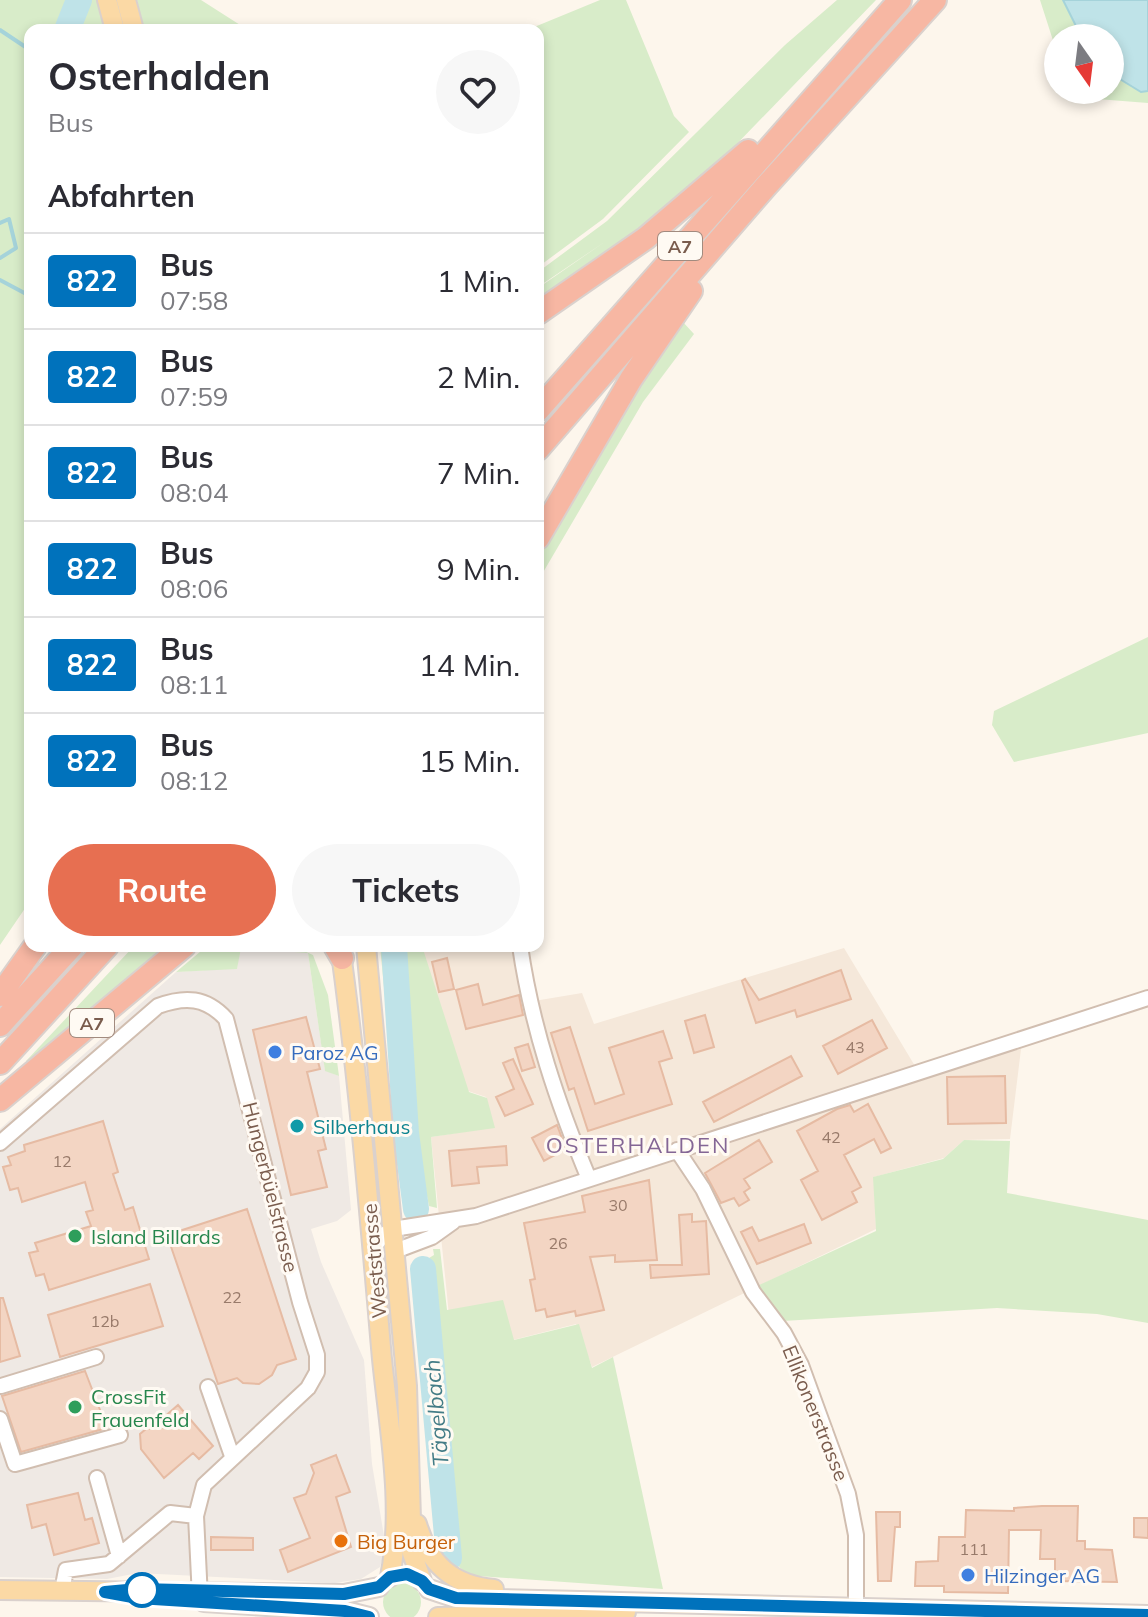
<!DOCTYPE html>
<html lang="de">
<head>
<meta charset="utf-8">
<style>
  body { margin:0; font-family:Mulish,sans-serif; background:#f7f7f7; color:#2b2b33; height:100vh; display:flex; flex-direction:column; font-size:30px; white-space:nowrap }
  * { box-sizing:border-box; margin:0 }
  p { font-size:26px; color:#7c7c81 }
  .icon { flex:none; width:44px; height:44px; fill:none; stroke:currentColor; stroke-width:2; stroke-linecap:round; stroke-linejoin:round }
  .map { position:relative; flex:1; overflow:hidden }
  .side { position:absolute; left:24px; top:24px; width:520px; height:928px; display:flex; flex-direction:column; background:#fff; border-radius:16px; box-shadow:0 4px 12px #0003 }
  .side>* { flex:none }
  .badge { padding:0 16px; border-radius:6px; font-size:28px; line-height:52px }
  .needle { width:52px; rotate:166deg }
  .buttons { position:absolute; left:1044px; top:24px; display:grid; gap:16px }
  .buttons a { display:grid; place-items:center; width:80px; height:80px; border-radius:50%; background:#fff; box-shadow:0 4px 12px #0003; font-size:40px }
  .map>.badge { position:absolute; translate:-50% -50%; box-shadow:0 0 0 4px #fff }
  h2 { padding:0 24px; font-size:30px; line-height:72px }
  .round { display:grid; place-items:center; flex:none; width:84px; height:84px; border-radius:42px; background:#f7f7f7 }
  .head { display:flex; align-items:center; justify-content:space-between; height:136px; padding:0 24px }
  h1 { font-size:38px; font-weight:700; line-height:60px }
  .action { display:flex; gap:16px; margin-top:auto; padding:16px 24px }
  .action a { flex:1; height:92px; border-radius:48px; background:#e76f51; color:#fff; font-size:32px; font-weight:700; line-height:92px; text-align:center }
  .action a+a { background:#f7f7f7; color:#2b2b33 }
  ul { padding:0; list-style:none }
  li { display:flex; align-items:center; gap:24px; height:96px; padding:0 24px; border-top:2px solid #e1e1e2 }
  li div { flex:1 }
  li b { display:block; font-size:30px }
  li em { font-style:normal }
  li .badge { min-width:88px; font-weight:700; text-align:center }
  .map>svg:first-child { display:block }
</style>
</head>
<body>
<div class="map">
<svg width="1148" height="1617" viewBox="0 0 1148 1617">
  <rect width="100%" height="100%" fill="#fdf6ec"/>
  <path fill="#f5e8da" d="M421,946H520L528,1002L582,993L594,1024L844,948L918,1071L1021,1049L1010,1139L964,1140L944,1158L874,1177L876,1229L592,1367L576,1324L453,1355L431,1137L494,1127L486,1097L468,1091Z"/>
  <path fill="#efe9e4" d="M240,948L308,953L325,1070L339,1076L351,1210L337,1221L311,1229L321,1262L364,1360L372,1464L386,1548L380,1567L361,1579L335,1583L138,1573L107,1579L0,1577V1129L176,972L237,968Z"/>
  <path fill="#d8ecc9" d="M0,0H97L105,30H30V901L0,945Z
    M137,0H201L248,30H144Z
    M600,0H626L674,116L689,132L603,219L538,267V30H527Z
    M837,0H876L701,181L623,245L538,301V288L606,241L538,287V272L607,221L785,45Z
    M1040,0H1148V103L1097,99L1077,90H1110V38H1058V56Z
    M682,321L694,334L643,402L538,581V554L637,386Z
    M1148,637V733L1014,762L992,725L994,711Z
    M134,946H164L29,1062L26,1061Z
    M207,946H293L313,955L328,995L339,1076L325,1071L308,953L241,948L237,969L176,972Z
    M380,946H422L469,1092L487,1098L495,1128L431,1137L437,1208L429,1206L424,1181L427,1206L410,1205L401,1162Z
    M964,1140L1010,1141L1007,1193L1148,1220V1323L1097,1314L997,1308L783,1321L755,1287L876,1231L873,1177L943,1159Z
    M433,1249H440L447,1310L503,1300L514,1340L579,1324L592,1368L613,1357L663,1589L478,1576C461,1571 455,1567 453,1549L439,1546L435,1478L412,1275L414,1267L434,1255Z
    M383 1602a19 19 0 1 1 38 0a19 19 0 1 1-38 0Z"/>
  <path fill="#bfe3e8" stroke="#a5d3da" stroke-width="2" d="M1063,0H1148V91L1141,92L1110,73V38H1082Z"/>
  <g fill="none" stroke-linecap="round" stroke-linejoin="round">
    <path stroke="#a5d3da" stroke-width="4" d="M0,30L30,50
      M0,223L9,219L16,248L0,258
      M0,280L30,296"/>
    <path stroke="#bfe3e8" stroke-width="26" d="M67,30L79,0
      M394,946L406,1133L416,1209
      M423,1269L449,1558"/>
  </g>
  <path fill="#f3d5c3" stroke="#e6bba3" stroke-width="2" d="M447,958L454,989L439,992L432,962Z
    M841,970L851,999L797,1017L795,1010L756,1023L742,981L745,979L759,1000Z
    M478,984L483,1005L519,995L523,1015L466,1029L456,990Z
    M705,1015L714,1047L694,1053L685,1021Z
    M306,1017L320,1069L307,1072L326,1149L318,1151L327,1187L291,1195L253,1030Z
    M872,1020L887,1048L838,1074L823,1046Z
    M570,1027L595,1104L624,1094L609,1048L663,1031L672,1058L659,1062L672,1104L588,1131L574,1088L569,1090L551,1033Z
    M528,1044L535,1067L522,1071L515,1048Z
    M791,1056L802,1076L714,1122L703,1102Z
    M513,1059L533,1104L505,1116L496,1097L514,1089L503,1063Z
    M1005,1076L1006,1123L948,1124L947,1077Z
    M868,1104L891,1148L881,1153L874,1139L844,1155L861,1187L852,1192L857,1202L822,1220L801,1180L818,1171L797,1131L837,1109L850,1105L854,1112Z
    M103,1121L118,1172L113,1174L125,1210L133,1207L149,1259L49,1290L44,1274L36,1276L29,1253L38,1251L35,1243L91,1226L86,1212L93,1210L85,1182L22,1202L18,1188L10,1190L3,1167L11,1165L8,1157L25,1151L24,1145Z
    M557,1125L566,1149L544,1161L532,1138Z
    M759,1140L772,1162L744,1179L750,1188L744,1192L749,1200L739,1206L734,1198L721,1203L705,1173Z
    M506,1146L507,1165L477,1167L479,1183L452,1186L449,1151Z
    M649,1180L657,1260L615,1262V1255L590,1257L604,1310L576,1316L575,1311L547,1317L545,1309L536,1311L530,1280L535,1279L524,1223L585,1212L582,1196Z
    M247,1209L296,1359L277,1365L272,1375L259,1384L243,1383L237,1378L218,1384L167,1235Z
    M692,1214V1222L706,1221L709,1274L651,1278L650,1265H682L679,1215Z
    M804,1224L811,1243L757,1264L741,1232L752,1227L759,1241Z
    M150,1284L163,1326L60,1357L48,1315Z
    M0,1298H3L20,1356L0,1362Z
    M85,1371L107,1428L21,1452L2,1396Z
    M178,1405L213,1446L199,1459L193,1453L164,1478L141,1449L140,1434L146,1429L171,1427L163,1418Z
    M336,1455L350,1492L336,1497L351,1547L288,1572L280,1550L310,1538L294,1498L306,1494L314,1473L311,1465Z
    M78,1493L85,1520L92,1518L99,1543L54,1555L46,1524L32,1528L27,1505Z
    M1042,1506H1078L1077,1541H1085V1549L1112,1550L1117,1582L1055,1581V1559H1040L1041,1530H1009L1008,1593L944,1592V1586H915L916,1562L938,1561L939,1537H965L966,1510L1014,1511V1508Z
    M876,1512H900V1527H895L891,1581H878Z
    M1134,1518H1148V1538L1134,1537Z
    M211,1537L253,1538V1550H211Z"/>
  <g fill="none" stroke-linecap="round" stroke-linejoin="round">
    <g stroke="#d1beb0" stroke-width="18">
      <path id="minor" d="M520,946C532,1028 557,1102 589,1179
        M0,1143L158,1006C185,996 206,997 226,1019L300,1302L317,1355V1372L308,1388L204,1485L196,1516L200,1598
        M677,1150L703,1189L753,1292L784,1333L801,1365L848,1494L856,1535V1617
        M373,1249L383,1235L393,1229L476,1216L1148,998
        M395,1251L432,1237L453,1222
        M1,1386L96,1357
        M208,1387L232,1456
        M0,1419L15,1464L120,1435
        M97,1478L119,1556
        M62,1591L66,1570L109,1564L170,1513L196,1516"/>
    </g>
    <g stroke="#dad1cd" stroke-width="22">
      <path id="major" d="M107,0L115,30
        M126,0L134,30
        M340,946C359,1083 370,1221 382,1359C389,1429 404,1507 390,1577
        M366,946L407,1386L412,1553L422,1581
        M417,1524C429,1564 452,1585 494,1589
        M429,1589L456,1598L1148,1615
        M0,1590L344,1594L379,1587
        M204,1602L345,1611L369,1617
        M438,1617L626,1612"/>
    </g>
    <g stroke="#dad1cd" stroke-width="26">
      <path id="highway" d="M538,313L646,238L748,151
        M538,410L900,0
        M538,449L767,185L935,0
        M538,538L631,379L691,291
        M335,946L342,958
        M0,995L35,946
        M0,1025L72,946
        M0,1063L107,946
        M0,1100L184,946"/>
    </g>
    <use href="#minor" stroke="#fff" stroke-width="14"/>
    <use href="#major" stroke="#fbd9a5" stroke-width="18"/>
    <use href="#highway" stroke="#f7b7a3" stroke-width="22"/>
  </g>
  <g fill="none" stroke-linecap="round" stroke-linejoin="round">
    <g stroke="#fff" stroke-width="18">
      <path id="line" d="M369,1617L345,1611L138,1598L105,1592L138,1589L344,1594L379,1587L390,1577L407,1574L422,1581L429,1589L456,1598L1148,1615"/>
    </g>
    <use href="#line" stroke="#0072bc" stroke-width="12"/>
  </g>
  <g fill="#3f7fe0" stroke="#fffaf3" stroke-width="3">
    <circle cx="275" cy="1052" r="8"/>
    <circle cx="968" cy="1575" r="8"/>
  </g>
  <circle fill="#0f9aa8" stroke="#fffaf3" stroke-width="3" cx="297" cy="1126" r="8"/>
  <g fill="#2e9e5b" stroke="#fffaf3" stroke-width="3">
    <circle cx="75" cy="1236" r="8"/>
    <circle cx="75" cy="1407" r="8"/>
  </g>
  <circle fill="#e8710a" stroke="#fffaf3" stroke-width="3" cx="341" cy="1541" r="8"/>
  <circle fill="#fff" stroke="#0072bc" stroke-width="4" cx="142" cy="1590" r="16"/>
  <g text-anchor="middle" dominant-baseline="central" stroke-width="6" stroke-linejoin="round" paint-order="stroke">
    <g font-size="16" fill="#987a6a">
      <text x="855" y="1047">43</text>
      <text x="831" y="1137">42</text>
      <text x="62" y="1161">12</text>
      <text x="618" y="1205">30</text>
      <text x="558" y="1243">26</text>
      <text x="232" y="1297">22</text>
      <text x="105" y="1321">12b</text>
      <text x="974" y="1549">111</text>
    </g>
    <g fill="#fffaf3" stroke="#a28b7f" stroke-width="2">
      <rect x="658" y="232" width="44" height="28" rx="6"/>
      <rect x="70" y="1009" width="44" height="28" rx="6"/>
    </g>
    <g font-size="18" font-weight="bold" fill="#7a5c4d">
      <text x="680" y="246">A7</text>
      <text x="92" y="1023">A7</text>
    </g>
    <g font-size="20" fill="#366cbe" stroke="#fffaf3" text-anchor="start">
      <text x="291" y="1052">Paroz AG</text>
      <text x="984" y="1575">Hilzinger AG</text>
    </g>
    <g font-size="20" fill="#0d838f" stroke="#fffaf3" text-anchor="start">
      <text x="313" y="1126">Silberhaus</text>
    </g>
    <g font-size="20" fill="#7a5c4d" stroke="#fffaf3">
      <text transform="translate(271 1187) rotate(76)">Hungerbüelstrasse</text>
      <text transform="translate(374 1261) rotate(-95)">Weststrasse</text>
      <text transform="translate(816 1413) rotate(68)">Ellikonerstrasse</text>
    </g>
    <g font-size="20" fill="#27864d" stroke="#fffaf3" text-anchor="start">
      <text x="91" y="1236">Island Billards</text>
      <text x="91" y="1396">CrossFit<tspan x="91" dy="23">Frauenfeld</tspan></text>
    </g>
    <g font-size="20" fill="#c56008" stroke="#fffaf3" text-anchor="start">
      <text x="357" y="1541">Big Burger</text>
    </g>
    <g font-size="22" letter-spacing="2" fill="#846695" stroke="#fffaf3">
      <text x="638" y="1145">OSTERHALDEN</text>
    </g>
    <g font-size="22" font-style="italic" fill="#437c86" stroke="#fffaf3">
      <text transform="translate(436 1413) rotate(-95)">Tägelbach</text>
    </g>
  </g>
</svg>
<div class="buttons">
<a><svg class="needle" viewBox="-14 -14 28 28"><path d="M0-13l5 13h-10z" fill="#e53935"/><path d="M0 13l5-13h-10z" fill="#7c7c81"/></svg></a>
</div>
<section class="side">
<div class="head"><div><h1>Osterhalden</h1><p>Bus</p></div><a class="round"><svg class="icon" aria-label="heart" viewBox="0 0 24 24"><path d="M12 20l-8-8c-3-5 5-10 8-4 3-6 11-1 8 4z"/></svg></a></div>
<h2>Abfahrten</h2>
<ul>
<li><span class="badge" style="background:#0072bc;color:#fff">822</span><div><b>Bus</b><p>07:58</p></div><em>1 Min.</em></li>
<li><span class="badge" style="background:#0072bc;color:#fff">822</span><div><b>Bus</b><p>07:59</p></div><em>2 Min.</em></li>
<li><span class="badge" style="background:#0072bc;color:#fff">822</span><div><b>Bus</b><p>08:04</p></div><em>7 Min.</em></li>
<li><span class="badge" style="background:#0072bc;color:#fff">822</span><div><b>Bus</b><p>08:06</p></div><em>9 Min.</em></li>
<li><span class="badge" style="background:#0072bc;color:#fff">822</span><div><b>Bus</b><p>08:11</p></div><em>14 Min.</em></li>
<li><span class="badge" style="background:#0072bc;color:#fff">822</span><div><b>Bus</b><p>08:12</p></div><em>15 Min.</em></li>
</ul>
<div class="action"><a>Route</a><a>Tickets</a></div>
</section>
</div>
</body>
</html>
